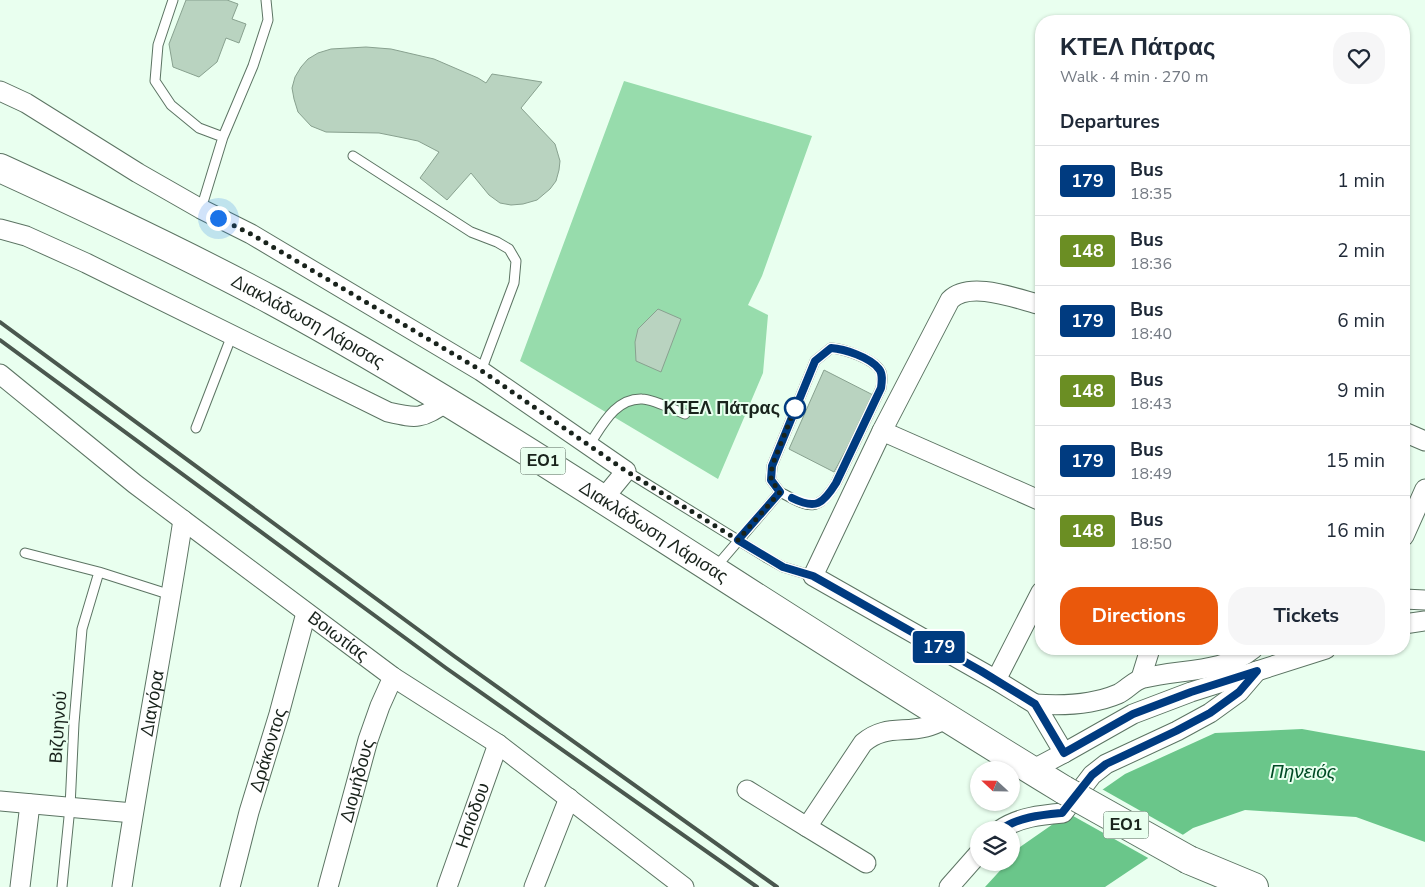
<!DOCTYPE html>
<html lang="en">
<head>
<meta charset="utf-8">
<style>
  body { margin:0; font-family:"Nunito Sans",sans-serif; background:#f6f6f7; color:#1f2937; height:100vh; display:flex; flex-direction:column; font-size:19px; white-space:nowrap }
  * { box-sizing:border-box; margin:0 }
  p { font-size:16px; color:#747a83 }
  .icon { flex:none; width:28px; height:28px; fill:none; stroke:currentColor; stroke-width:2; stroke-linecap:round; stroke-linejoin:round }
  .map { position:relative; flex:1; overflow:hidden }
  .sheet { position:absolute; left:1035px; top:15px; width:375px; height:640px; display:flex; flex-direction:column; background:#fff; border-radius:20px; box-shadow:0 1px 4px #0004 }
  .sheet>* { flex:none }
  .badge { padding:0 10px; border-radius:4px; font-size:18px; line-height:32px }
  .needle { width:32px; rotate:292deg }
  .fabs { position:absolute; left:970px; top:761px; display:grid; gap:10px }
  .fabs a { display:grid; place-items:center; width:50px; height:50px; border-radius:50%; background:#fff; box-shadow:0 1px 4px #0004; font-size:25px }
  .you { position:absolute; width:25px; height:25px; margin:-12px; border:4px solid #fff; border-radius:50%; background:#1a73e8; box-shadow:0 0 0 8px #1a73e833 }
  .map>.badge { position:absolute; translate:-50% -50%; box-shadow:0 0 0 2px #fff }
  h2 { padding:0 25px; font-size:19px; line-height:45px }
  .round { display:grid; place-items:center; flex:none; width:52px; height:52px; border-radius:20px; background:#f6f6f7 }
  .head { display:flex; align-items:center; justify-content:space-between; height:85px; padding:0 25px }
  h1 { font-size:24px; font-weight:700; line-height:38px }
  .cta { display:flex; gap:10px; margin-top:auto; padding:10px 25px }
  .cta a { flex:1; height:58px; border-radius:20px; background:#ea580c; color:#fff; font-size:20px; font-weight:700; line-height:58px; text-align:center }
  .cta a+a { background:#f6f6f7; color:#1f2937 }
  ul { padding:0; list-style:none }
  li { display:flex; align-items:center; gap:15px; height:70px; padding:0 25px; border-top:1px solid #e0e1e3 }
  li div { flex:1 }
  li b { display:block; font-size:19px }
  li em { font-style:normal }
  li .badge { min-width:55px; font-weight:700; text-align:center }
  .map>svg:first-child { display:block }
</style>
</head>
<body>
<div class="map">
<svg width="1425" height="887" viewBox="0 0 1425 887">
  <rect width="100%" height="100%" fill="#e9ffef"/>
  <path fill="#97dcac" d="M624,81L812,136L762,276L748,305L768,315L763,373L718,479L520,361Z"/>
  <path fill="#6ac68a" d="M1302,729L1425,751V842L1356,817L1245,810L1193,828L1105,887H985L1007,863L1011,862V857L1020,847L1125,774L1215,733Z"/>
  <path fill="#e9ffef" d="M1100,788L1185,836L1150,859L1066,812Z"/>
  <path fill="#b9d3c0" stroke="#88a18f" d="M186,0H227L238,4L232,19L246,24L239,43L226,38L217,62L199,77L173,67L169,44Z
    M366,47L391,49L434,59L478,78L486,83L492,74L542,82L521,108L555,144L560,161L559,170L556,181L550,189L537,200L523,204L511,205L500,203L489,195L471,173L447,200L420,178L439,152L418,141L399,137L379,133L326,132L311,126L298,112L294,99L292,88L295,77L301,67L308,59L318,53L331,49Z
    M658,309L681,319L661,372L636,361L635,342L638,329Z
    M824,370L875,396L834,472L789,449Z"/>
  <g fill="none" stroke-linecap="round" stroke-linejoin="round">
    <g stroke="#5c7463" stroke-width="11">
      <path id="lane" d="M173,0L158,45L155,81L171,105L199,128L223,137
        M353,156L471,232L497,242L509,249L516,261L514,283L481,371
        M201,209L223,137L253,66L268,20L266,0
        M196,428L232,335
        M589,445C602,426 615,398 642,399C652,399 675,410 685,414
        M626,471L767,558L783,567L813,576
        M25,553L99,572L171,595
        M715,568L780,492C808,507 817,514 836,483L881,388C882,382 883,377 881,372C875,359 844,349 831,348L815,361L772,466L771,480L780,492
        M62,887L70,807L74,723L82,629L99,572"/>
    </g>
    <g stroke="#5c7463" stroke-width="21">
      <g id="street">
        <path d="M0,91L26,103L138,173L201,209L251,234L481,371L626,471L603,499"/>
        <path d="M0,229L26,236L86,263L388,412C419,419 420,419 447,402"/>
        <path id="s1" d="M0,374L135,484L183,520L393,677L498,744L684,887"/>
        <path d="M882,431L1041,501"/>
        <path d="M1404,432L1425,441"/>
        <path d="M1404,536L1425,489"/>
        <path d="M1404,599L1425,600"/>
        <path d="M1404,624L1425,621"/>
        <path d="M1141,678L1150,649"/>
        <path d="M996,680L1041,592"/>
        <path d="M1035,704C1062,706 1092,705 1118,694C1127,690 1134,680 1144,678C1179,669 1224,673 1253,649"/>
        <path d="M1064,753L1133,714L1191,692L1326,649"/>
        <path d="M1032,770L1064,753L1035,704L996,680L813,576L882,431L950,300C970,280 1017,299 1041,305"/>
        <path d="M747,790L807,827L863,743C884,725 902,733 926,727C934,725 940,722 948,718"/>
        <path d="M0,801L133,813"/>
        <path d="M807,827L866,863"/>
        <path d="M1000,830C1019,817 1041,815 1063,813L1092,775L1106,764L1177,731L1210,713L1239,692L1257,671"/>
        <path d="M20,887L30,804"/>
        <path id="s2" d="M122,887C140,764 164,643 183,520"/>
        <path id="s3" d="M230,887L249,812L279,714L306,613"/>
        <path id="s4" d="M328,887L368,740L380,706L393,677"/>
        <path id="s5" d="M447,887L498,744"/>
        <path d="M534,887L569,798"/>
        <path d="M949,887L979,853"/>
      </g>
    </g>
    <g stroke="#5c7463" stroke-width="30">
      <g id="primary">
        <path id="s6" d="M0,168C92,210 184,253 273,301C424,383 568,477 712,569C829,644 946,718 1064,790"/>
        <path d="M1189,860L1254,887"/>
      </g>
    </g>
    <use href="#lane" stroke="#fff" stroke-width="9"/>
    <use href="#street" stroke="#fff" stroke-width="19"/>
    <use href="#primary" stroke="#fff" stroke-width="28"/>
    <path stroke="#4a574e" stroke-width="4" d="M0,322L454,656L777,887
      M0,340L446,668L757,887"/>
    <g stroke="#5c7463" stroke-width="30" stroke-linecap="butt">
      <path id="primary-bridge" d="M1064,790L1189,860"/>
    </g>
    <use href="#primary-bridge" stroke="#fff" stroke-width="28"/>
  </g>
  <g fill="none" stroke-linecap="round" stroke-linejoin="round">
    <g stroke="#fff" stroke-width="11">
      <path id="line" d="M792,498C816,510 823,504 836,483L881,388C882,381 883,374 879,369C870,357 844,349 831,348L815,361L772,466L771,480L780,492L738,540L783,567L813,576L981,671L1035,704L1064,753L1133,714L1191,692L1257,671L1239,692L1210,713L1176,731L1106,764L1092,775L1062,813C1041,815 1018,817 1000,830"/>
    </g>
    <use href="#line" stroke="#003b80" stroke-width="8"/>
    <path stroke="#19231c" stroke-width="5" stroke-dasharray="0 9" d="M218,218L251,234L482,371L626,471L738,540L780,492L771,480L772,466L795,408"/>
  </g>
  <circle fill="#fff" stroke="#003b80" stroke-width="2.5" cx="795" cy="408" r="10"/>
  <g text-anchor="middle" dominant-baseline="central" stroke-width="4" stroke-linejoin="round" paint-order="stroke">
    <g fill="#e9ffef" stroke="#57655b" stroke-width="1">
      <rect x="520.5" y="447.5" width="45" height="27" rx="4"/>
      <rect x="1103.5" y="811.5" width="45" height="27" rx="4"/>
    </g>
    <g font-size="16" font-weight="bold" fill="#19231c">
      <text x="543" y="461">ΕΟ1</text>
      <text x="1126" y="825">ΕΟ1</text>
    </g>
    <g font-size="18" fill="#19231c" stroke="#e9ffef">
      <text stroke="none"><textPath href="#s6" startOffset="344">Διακλάδωση Λάρισας</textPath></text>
      <text stroke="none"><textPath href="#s6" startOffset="749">Διακλάδωση Λάρισας</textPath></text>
      <text stroke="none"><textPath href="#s1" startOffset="428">Βοιωτίας</textPath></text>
      <text stroke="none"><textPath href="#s2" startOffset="186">Διαγόρα</textPath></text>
      <text transform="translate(58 727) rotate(-86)">Βιζυηνού</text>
      <text stroke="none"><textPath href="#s3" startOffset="142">Δράκοντος</textPath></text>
      <text stroke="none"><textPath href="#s4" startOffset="110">Διομήδους</textPath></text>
      <text stroke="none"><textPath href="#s5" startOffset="76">Ησιόδου</textPath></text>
    </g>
    <g font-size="18" font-weight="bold" fill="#19231c" stroke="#e9ffef" text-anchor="end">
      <text x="780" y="408">ΚΤΕΛ Πάτρας</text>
    </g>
    <g font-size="19" font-style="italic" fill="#004b25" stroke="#e9ffef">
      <text x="1303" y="772">Πηνειός</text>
    </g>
  </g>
</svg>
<div class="fabs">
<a><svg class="needle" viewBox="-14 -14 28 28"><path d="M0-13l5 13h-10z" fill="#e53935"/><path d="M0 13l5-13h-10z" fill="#747a83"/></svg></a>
<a><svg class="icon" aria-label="layers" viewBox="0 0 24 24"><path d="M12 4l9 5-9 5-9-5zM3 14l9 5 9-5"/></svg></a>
</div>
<div class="you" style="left:218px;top:218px"></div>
<b class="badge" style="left:939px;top:647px;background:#003b80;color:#fff">179</b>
<section class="sheet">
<div class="head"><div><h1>ΚΤΕΛ Πάτρας</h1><p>Walk · 4 min · 270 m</p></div><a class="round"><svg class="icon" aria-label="heart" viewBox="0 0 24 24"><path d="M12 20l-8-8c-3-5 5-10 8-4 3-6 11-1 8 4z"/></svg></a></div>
<h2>Departures</h2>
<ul>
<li><span class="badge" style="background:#003b80;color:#fff">179</span><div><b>Bus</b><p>18:35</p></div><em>1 min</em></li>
<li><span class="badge" style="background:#6b8e23;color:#fff">148</span><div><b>Bus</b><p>18:36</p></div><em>2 min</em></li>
<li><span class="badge" style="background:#003b80;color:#fff">179</span><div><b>Bus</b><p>18:40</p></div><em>6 min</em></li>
<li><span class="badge" style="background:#6b8e23;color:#fff">148</span><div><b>Bus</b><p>18:43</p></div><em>9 min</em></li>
<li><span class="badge" style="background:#003b80;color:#fff">179</span><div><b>Bus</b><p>18:49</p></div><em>15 min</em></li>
<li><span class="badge" style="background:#6b8e23;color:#fff">148</span><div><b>Bus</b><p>18:50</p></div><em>16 min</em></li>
</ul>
<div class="cta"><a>Directions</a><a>Tickets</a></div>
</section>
</div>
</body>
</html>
